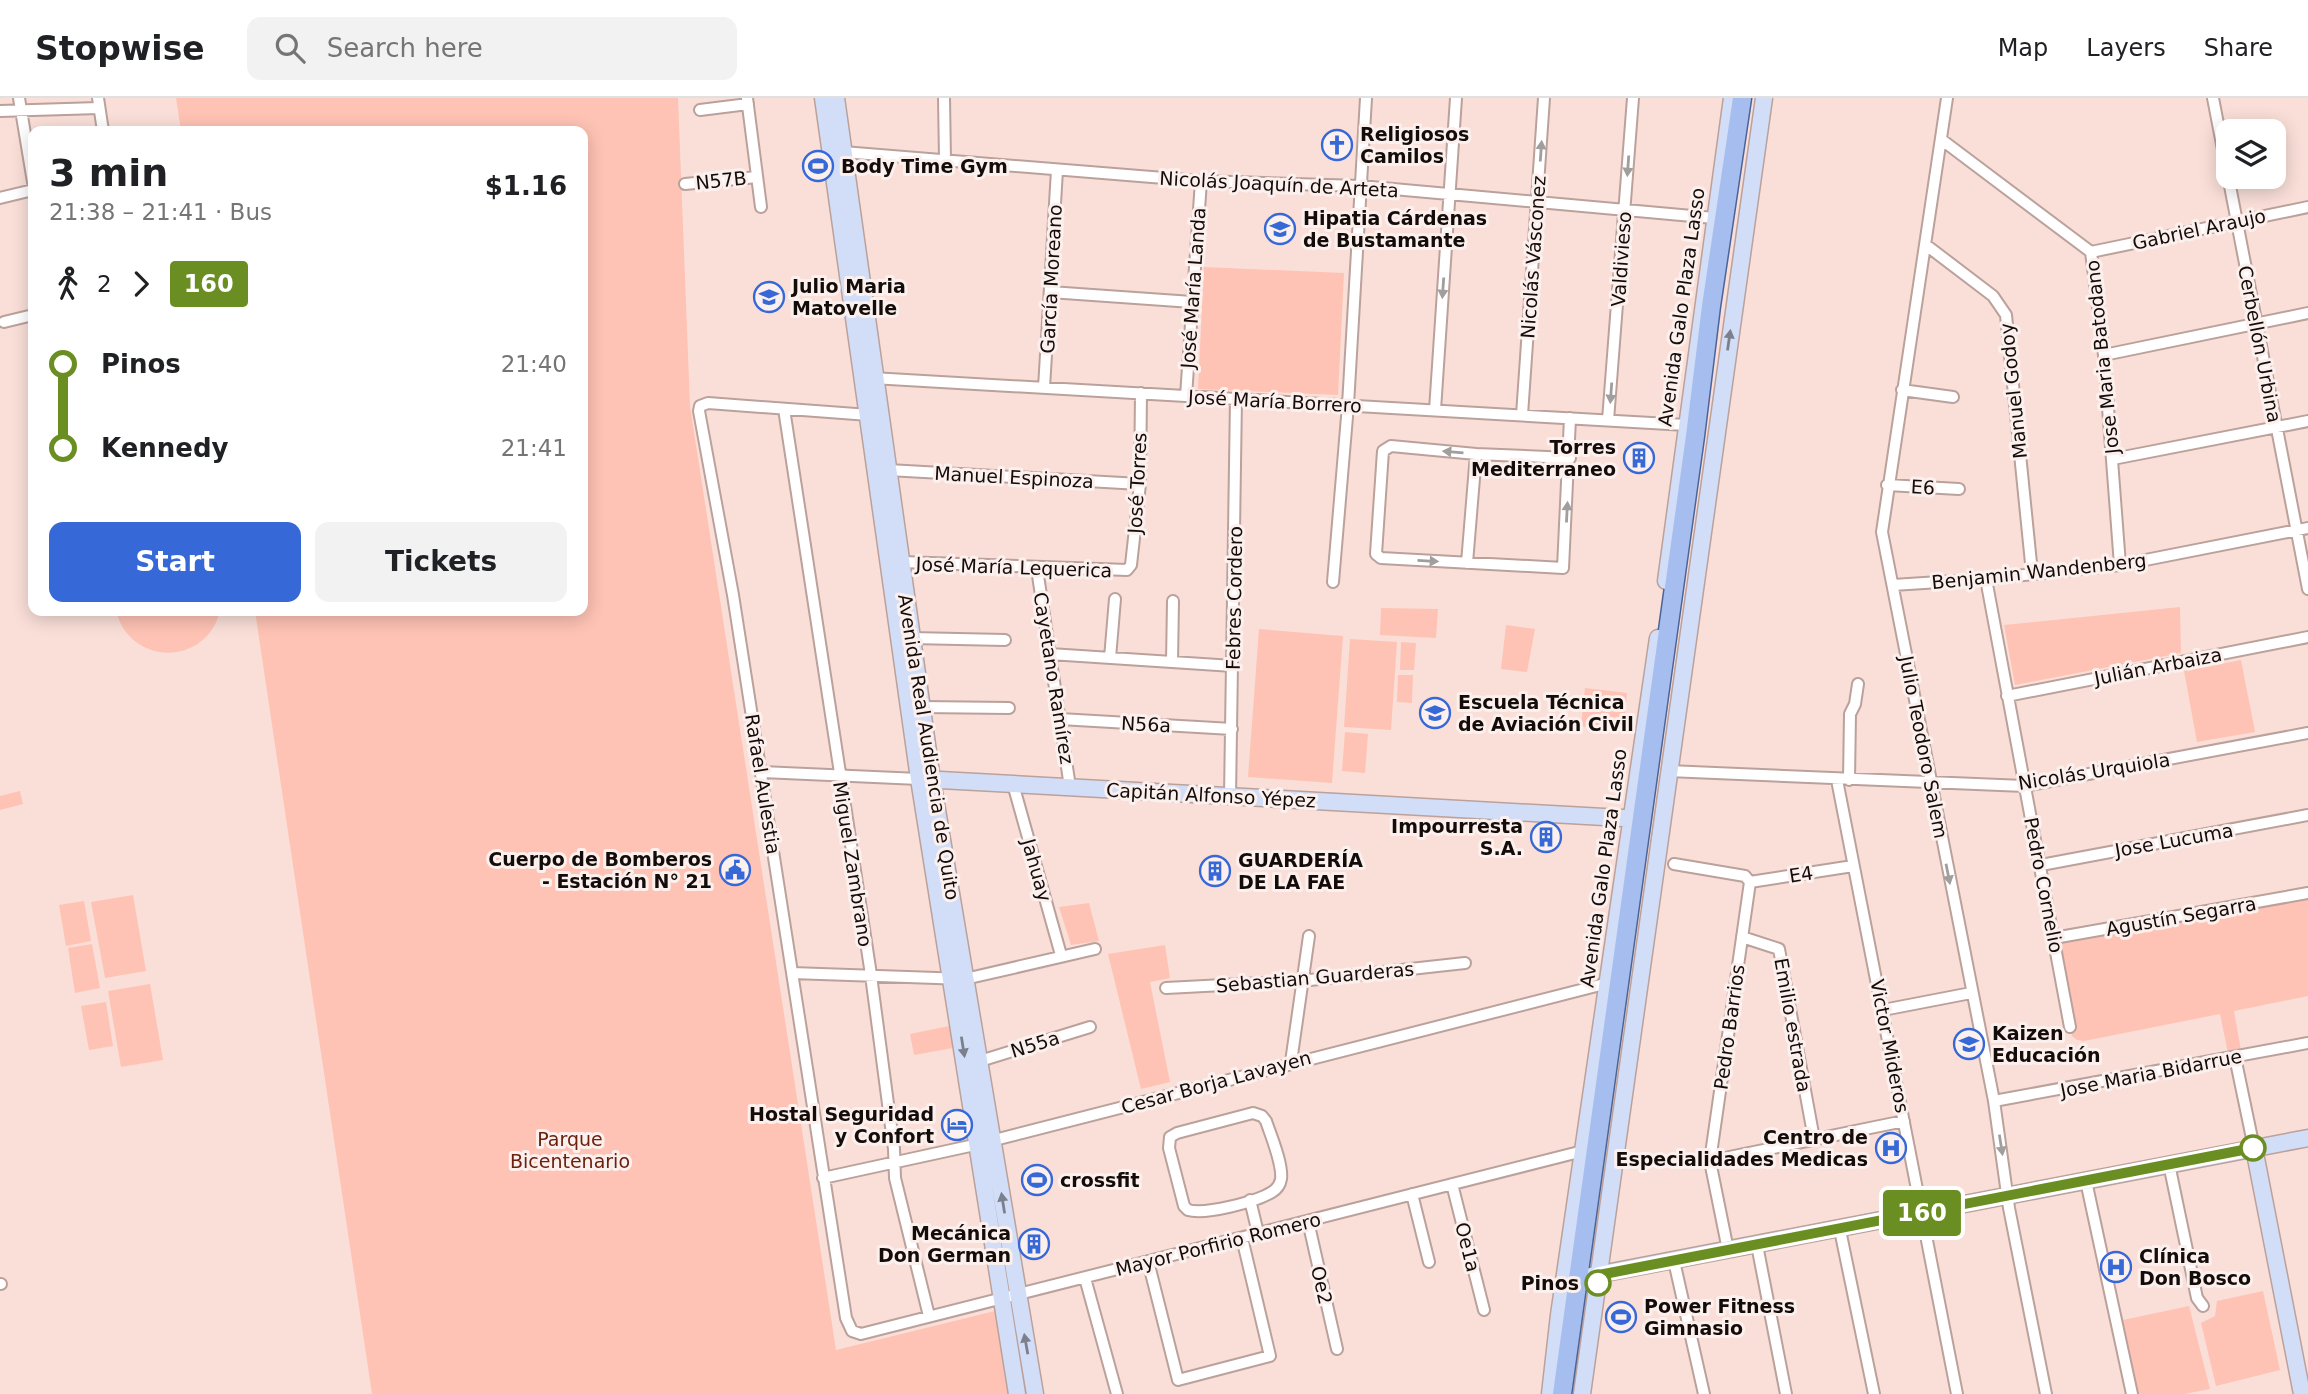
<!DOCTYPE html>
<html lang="en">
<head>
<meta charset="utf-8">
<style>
  body { margin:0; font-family:"DejaVu Sans",sans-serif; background:#f2f2f2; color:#202124; height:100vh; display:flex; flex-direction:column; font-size:26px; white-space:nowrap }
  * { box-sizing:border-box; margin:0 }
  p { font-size:23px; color:#757577 }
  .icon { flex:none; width:38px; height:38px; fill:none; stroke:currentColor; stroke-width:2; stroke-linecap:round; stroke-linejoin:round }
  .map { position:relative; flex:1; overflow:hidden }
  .side { position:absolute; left:28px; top:28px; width:560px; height:490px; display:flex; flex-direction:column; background:#fff; border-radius:14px; box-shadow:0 4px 18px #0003 }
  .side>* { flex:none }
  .badge { padding:0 14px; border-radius:5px; font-size:24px; line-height:46px }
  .buttons { position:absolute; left:2216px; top:21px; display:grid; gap:14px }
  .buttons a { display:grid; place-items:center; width:70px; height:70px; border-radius:14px; background:#fff; box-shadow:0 4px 18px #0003; font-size:35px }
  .map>.badge { position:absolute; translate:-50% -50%; box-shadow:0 0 0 4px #fff }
  .legs { display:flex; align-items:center; gap:10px; height:77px; padding:0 21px; font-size:23px }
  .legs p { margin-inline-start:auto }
  .head { display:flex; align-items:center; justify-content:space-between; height:119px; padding:0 21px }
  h1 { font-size:38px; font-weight:800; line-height:52px }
  .button { display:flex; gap:14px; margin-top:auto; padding:14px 21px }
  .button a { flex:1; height:80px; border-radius:14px; background:#3668d7; color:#fff; font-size:28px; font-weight:800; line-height:80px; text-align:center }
  .button a+a { background:#f2f2f2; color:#202124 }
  ul { padding:0 21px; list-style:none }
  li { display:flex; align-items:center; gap:24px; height:84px; font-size:26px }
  li i { display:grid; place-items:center; width:10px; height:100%; margin:0 9px; background:currentColor }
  li i::after { content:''; width:18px; height:18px; margin:-9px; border:5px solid; border-radius:50%; background:#fff }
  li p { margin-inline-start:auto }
  li:first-child i { background:linear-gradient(#0000 50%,currentColor 0) }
  li:last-child i { background:linear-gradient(currentColor 50%,#0000 0) }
  header { display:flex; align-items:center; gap:42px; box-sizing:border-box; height:98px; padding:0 35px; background:#fff; border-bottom:2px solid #e0e0e0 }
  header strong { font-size:33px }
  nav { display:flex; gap:38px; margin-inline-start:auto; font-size:24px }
  .search { width:490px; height:63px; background:#f2f2f2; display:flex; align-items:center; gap:18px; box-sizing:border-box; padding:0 24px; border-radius:14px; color:#757577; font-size:26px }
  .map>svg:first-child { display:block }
</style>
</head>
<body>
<header>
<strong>Stopwise</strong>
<div class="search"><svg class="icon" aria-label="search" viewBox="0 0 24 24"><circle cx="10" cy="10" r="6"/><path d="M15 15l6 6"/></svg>Search here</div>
<nav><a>Map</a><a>Layers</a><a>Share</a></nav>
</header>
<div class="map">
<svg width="2308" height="1296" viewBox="0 0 2308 1296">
  <rect width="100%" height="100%" fill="#fadfd8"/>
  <path fill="#fec3b4" d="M176,0H678L690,308L836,1252L999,1212L1017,1296H372L255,513H583V33H181Z
    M1204,169L1344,175L1338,297L1198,291Z
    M2180,509L2181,555L2015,587L2004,527Z
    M1381,510L1438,511L1436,540L1380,537Z
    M116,513H220C206,569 130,568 116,513Z
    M1506,527L1535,531L1527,574L1501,571Z
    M1259,531L1343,538L1332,685L1248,679Z
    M1350,541L1397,544L1391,632L1344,629Z
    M1401,544L1416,545L1414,572H1400Z
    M2241,562L2255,634L2197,644L2184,573Z
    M1398,577H1413L1412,605L1397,604Z
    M1585,590L1627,595L1624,635L1581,628Z
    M1345,634L1368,636L1365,675L1342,673Z
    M20,693L23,706L0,712V698Z
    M2308,794V898L2234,913L2242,958L2229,960L2220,916L2084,943L2077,942L2072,938L2054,840Z
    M133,797L146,873L105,880L91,804Z
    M84,803L91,843L66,848L59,807Z
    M1089,805L1099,843L1071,847L1059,809Z
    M92,846L100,890L75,895L68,850Z
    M1165,847L1170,880L1150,884L1170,984L1141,991L1108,856Z
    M150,886L163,962L121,969L108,893Z
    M106,904L113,948L89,952L81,908Z
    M949,928L953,950L914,957L910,936Z
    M2263,1193L2280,1272L2216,1288L2201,1225L2215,1218L2217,1203Z
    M2189,1208L2210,1291L2184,1296H2138L2123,1222Z"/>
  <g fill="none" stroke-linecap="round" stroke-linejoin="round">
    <g stroke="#bba19b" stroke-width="14">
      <path id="street" d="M19,0L33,84
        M98,0L103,33
        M747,0L761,109
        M944,0L945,61
        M1947,0L1882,434L1994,1003L2009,1110L2046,1296
        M2213,0L2308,491
        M700,12L748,6
        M0,13L99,10
        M1942,42L2091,154L2104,257L2120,467
        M843,54L1201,83L1360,88L1714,120
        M685,86L757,79
        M0,100L33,92
        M1926,147L1993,198L2006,217L2032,475
        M2091,154L2308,109
        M1050,194L1192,204
        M4,224L33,217
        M2104,257L2308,215
        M872,280L1686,327
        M1044,290L1057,72
        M1902,292L1953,299
        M1186,298L1201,83
        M784,311L870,870L894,1051L895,1080L929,1218
        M1435,312L1456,0
        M869,317L708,305L700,308L699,313L733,497L846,1220L852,1233L861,1236L1583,1053
        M1522,317L1544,0
        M1608,322L1633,0
        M1570,360L1476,356L1391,348L1383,353L1376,456L1381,460L1563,470L1570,320
        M2113,361L2308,323
        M888,372L1140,386
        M1887,387L1959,391
        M902,464L1127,472L1131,467L1140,386L1141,295
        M1467,465L1476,356
        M1037,471L1070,689
        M1986,481L2070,929
        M1333,484L1348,307L1366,0
        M1893,487L1986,481L2120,467L2308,430
        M911,540L1005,542
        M1050,556L1233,568
        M1110,560L1115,501
        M1172,564L1173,503
        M2007,598L2308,539
        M921,609L1009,610
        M1060,621L1232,631
        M1668,673L2024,688L2308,635
        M761,674L919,681
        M1837,682L1957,1296
        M1849,682L1850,616L1855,606L1858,586
        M1013,686L1061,857
        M1230,698L1236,301
        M1674,766L1745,778L1750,784
        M2041,767L2308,717
        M1750,784L1853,768
        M1742,839L1779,851L1814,1041
        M2054,840L2308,795
        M792,875L965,881L1095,851
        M1166,890L1301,883L1465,865
        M1883,912L1971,895
        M2235,959L2254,1050
        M980,963L1090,929
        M1291,964L1309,838
        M1994,1003L2308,945
        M1253,1015L1262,1018L1266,1023C1271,1038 1283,1066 1281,1081C1280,1087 1277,1091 1272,1094C1256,1104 1205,1117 1188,1112L1184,1108L1169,1050L1170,1039L1177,1035Z
        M1710,1063L1904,1023
        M2169,1066L2197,1200L2203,1208
        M823,1080L979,1046L1608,885
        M2086,1083L2132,1296
        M1452,1086L1484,1212
        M1412,1096L1429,1164
        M1250,1102L1258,1135
        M1308,1123L1337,1251
        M1840,1132L1874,1296
        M1757,1147L1786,1296
        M1728,1152L1710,1063L1750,784
        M1148,1163L1178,1282L1270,1258L1242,1140
        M1674,1163L1704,1296
        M1085,1180L1117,1296
        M0,1186H1"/>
    </g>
    <g stroke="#bba19b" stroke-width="19">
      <path id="secondary" d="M823,0L919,681L1017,1296
        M836,0L932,682L1035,1296
        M1666,483L1732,0
        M922,681L1640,721
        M2254,1050L2302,1296
        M1590,1178L2308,1040
        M1550,1296L1559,1217L1658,540
        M1582,1296L1764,0"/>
    </g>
    <g stroke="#4c6397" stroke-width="21">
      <path id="primary" d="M1562,1296L1695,338L1711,208L1742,0"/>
    </g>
    <use href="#street" stroke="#fff" stroke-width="10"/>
    <use href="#secondary" stroke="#d2def7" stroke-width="16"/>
    <use href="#primary" stroke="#a6beef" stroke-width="18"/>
  </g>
  <defs><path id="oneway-solid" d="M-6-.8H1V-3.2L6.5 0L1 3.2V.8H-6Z" transform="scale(1.75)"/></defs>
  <g fill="#a19e9d">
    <use href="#oneway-solid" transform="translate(1541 53) rotate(-86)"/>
    <use href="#oneway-solid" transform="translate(1628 68) rotate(94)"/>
    <use href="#oneway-solid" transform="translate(1443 190) rotate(94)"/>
    <use href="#oneway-solid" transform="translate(1611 295) rotate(94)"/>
    <use href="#oneway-solid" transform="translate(1453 354) rotate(-175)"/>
    <use href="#oneway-solid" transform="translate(1567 414) rotate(-87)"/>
    <use href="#oneway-solid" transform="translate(1428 463) rotate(3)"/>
    <use href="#oneway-solid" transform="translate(1948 776) rotate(79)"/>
    <use href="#oneway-solid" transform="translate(2001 1047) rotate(81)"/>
  </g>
  <g fill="#7c808c">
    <use href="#oneway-solid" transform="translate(1729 242) rotate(-82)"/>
    <use href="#oneway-solid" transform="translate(963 949) rotate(81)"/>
    <use href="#oneway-solid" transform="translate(1003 1105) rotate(-99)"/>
    <use href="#oneway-solid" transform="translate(1026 1246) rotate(-100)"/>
  </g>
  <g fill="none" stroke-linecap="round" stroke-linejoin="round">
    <g stroke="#fff" stroke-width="16">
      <path id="line-1" d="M1598,1185L1599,1177L2253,1050"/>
    </g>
    <use href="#line-1" stroke="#6b8e23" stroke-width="10"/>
  </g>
  <defs>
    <g id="church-ring" transform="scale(1.575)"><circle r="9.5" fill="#fbf0ed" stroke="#3668d7" stroke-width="1.5"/><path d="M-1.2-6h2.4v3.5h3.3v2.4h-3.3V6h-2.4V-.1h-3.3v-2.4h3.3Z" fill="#3668d7"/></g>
    <g id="stadium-ring" transform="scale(1.575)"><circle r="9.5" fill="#fbf0ed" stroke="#3668d7" stroke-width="1.5"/><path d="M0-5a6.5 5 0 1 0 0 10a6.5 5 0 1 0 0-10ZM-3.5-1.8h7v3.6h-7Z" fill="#3668d7"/></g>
    <g id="university-ring" transform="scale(1.575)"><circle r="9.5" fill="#fbf0ed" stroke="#3668d7" stroke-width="1.5"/><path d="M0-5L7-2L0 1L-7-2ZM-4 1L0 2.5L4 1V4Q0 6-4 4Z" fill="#3668d7"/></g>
    <g id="school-ring" transform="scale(1.575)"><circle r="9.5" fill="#fbf0ed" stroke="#3668d7" stroke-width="1.5"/><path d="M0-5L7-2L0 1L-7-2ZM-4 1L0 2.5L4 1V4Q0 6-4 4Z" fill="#3668d7"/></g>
    <g id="building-ring" transform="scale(1.575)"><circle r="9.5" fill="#fbf0ed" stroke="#3668d7" stroke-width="1.5"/><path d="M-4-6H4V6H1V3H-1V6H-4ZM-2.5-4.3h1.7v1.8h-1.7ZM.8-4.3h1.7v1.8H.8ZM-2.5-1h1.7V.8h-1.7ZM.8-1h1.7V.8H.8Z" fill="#3668d7"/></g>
    <g id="civic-ring" transform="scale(1.575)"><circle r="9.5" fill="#fbf0ed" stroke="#3668d7" stroke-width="1.5"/><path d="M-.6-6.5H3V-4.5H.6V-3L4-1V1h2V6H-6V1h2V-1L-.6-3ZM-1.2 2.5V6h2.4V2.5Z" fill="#3668d7"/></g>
    <g id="hotel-ring" transform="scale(1.575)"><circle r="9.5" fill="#fbf0ed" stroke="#3668d7" stroke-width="1.5"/><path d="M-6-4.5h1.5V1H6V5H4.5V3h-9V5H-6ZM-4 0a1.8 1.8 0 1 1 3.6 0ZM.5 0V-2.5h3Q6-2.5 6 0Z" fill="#3668d7"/></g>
    <g id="hospital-ring" transform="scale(1.575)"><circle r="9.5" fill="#fbf0ed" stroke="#3668d7" stroke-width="1.5"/><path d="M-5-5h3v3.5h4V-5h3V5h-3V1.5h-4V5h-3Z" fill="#3668d7"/></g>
  </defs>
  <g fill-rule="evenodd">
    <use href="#church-ring" x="1337" y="47"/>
    <use href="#stadium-ring" x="818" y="68"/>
    <use href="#university-ring" x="1280" y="131"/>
    <use href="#school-ring" x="769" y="199"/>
    <use href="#building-ring" x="1639" y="360"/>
    <use href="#university-ring" x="1435" y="615"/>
    <use href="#building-ring" x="1546" y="739"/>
    <use href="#civic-ring" x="735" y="772"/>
    <use href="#building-ring" x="1215" y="773"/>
    <use href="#school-ring" x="1969" y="946"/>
    <use href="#hotel-ring" x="957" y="1027"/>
    <use href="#hospital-ring" x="1891" y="1050"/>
    <use href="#stadium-ring" x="1037" y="1082"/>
    <use href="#building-ring" x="1034" y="1146"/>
    <use href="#hospital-ring" x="2116" y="1169"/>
    <use href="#stadium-ring" x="1621" y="1219"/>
  </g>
  <g fill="#fff" stroke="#6b8e23" stroke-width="3.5">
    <circle cx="2253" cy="1050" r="12"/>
    <circle cx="1598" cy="1185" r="12"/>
  </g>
  <g text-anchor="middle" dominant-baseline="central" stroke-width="6" stroke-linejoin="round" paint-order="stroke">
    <g font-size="19" font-weight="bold" fill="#140c09" stroke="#fbf0ed" text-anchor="start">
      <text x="1360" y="36">Religiosos<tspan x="1360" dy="22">Camilos</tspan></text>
      <text x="841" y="68">Body Time Gym</text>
      <text x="1303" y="120">Hipatia Cárdenas<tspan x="1303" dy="22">de Bustamante</tspan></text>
      <text x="792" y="188">Julio Maria<tspan x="792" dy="22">Matovelle</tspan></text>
      <text x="1616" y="349" text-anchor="end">Torres<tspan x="1616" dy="22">Mediterraneo</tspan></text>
      <text x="1458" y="604">Escuela Técnica<tspan x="1458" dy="22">de Aviación Civil</tspan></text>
      <text x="1523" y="728" text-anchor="end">Impourresta<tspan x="1523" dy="22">S.A.</tspan></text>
      <text x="712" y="761" text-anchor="end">Cuerpo de Bomberos<tspan x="712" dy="22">- Estación N° 21</tspan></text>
      <text x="1238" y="762">GUARDERÍA<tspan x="1238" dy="22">DE LA FAE</tspan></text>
      <text x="1992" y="935">Kaizen<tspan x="1992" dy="22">Educación</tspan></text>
      <text x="934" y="1016" text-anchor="end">Hostal Seguridad<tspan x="934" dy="22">y Confort</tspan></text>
      <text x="1868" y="1039" text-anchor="end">Centro de<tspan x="1868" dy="22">Especialidades Medicas</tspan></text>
      <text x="1060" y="1082">crossfit</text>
      <text x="1011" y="1135" text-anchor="end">Mecánica<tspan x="1011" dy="22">Don German</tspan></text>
      <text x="2139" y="1158">Clínica<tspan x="2139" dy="22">Don Bosco</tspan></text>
      <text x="1644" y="1208">Power Fitness<tspan x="1644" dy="22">Gimnasio</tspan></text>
    </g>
    <g font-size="19" fill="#140c09" stroke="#fbf0ed">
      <text transform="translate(721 82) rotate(-6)">N57B</text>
      <text transform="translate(1279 86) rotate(3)">Nicolás Joaquín de Arteta</text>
      <text transform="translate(2199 131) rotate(-12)">Gabriel Araujo</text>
      <text transform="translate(1533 159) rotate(-86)">Nicolás Vásconez</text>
      <text transform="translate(1621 161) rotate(-86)">Valdivieso</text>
      <text transform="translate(1051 181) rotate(-87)">García Moreano</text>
      <text transform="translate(1193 190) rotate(-86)">José María Landa</text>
      <text transform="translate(1681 209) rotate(-82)">Avenida Galo Plaza Lasso</text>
      <text transform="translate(2260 246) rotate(79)">Cerbellón Urbina</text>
      <text transform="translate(2102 259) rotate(-96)">Jose Maria Batodano</text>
      <text transform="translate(2013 293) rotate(-96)">Manuel Godoy</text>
      <text transform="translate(1275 303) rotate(3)">José María Borrero</text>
      <text transform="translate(1014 379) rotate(3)">Manuel Espinoza</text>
      <text transform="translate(1137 385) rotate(-87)">José Torres</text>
      <text transform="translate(1923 389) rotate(3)">E6</text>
      <text transform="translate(1014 469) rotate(2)">José María Lequerica</text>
      <text transform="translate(2039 473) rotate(-6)">Benjamin Wandenberg</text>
      <text transform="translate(1234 500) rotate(-89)">Febres Cordero</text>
      <text transform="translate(2158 568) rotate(-11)">Julián Arbaiza</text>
      <text transform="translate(1054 580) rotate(81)">Cayetano Ramírez</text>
      <text transform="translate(1146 626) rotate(3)">N56a</text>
      <text transform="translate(929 649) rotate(81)">Avenida Real Audiencia de Quito</text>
      <text transform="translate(1924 649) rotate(79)">Julio Teodoro Salem</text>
      <text transform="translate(2094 673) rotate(-9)">Nicolás Urquiola</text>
      <text transform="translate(763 686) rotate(81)">Rafael Aulestia</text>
      <text transform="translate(1211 697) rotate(3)">Capitán Alfonso Yépez</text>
      <text transform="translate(2174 742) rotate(-10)">Jose Lucuma</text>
      <text transform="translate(853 766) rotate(81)">Miguel Zambrano</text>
      <text transform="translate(1603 770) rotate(-82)">Avenida Galo Plaza Lasso</text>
      <text transform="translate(1037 772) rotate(74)">Jahuay</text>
      <text transform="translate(1801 776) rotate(-9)">E4</text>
      <text transform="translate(2044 787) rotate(79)">Pedro Cornelio</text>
      <text transform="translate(2181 818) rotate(-10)">Agustín Segarra</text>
      <text transform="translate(1315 879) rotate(-5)">Sebastian Guarderas</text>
      <text transform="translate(1793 927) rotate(80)">Emilio estrada</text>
      <text transform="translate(1729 929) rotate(-82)">Pedro Barrios</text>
      <text transform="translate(1035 946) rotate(-17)">N55a</text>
      <text transform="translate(1890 948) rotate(79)">Victor Mideros</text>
      <text transform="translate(2151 975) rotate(-11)">Jose Maria Bidarrue</text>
      <text transform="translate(1216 984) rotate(-15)">Cesar Borja Lavayen</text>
      <text transform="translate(1218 1146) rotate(-14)">Mayor Porfirio Romero</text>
      <text transform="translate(1468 1149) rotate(76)">Oe1a</text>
      <text transform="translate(1322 1187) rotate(77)">Oe2</text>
    </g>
    <g font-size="19" fill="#6c210f" stroke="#fbf0ed">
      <text x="570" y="1041">Parque<tspan x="570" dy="22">Bicentenario</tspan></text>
    </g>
    <g font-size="19" font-weight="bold" fill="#140c09" stroke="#fbf0ed" text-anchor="end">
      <text x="1579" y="1185">Pinos</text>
    </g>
  </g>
</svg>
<div class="buttons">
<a><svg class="icon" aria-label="layers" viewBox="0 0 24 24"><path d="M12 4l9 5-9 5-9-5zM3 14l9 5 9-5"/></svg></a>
</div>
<b class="badge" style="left:1922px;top:1115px;background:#6b8e23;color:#fff">160</b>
<section class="side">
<div class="head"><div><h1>3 min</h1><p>21:38 – 21:41 · Bus</p></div><b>$1.16</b></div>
<div class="legs"><svg class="icon" aria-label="walk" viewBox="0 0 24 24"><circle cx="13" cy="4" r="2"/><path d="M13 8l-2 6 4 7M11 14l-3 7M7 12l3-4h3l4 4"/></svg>2<svg class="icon" aria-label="forward" viewBox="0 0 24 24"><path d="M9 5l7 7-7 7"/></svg><b class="badge" style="background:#6b8e23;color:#fff">160</b></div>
<ul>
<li><i style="color:#6b8e23"></i><b>Pinos</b><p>21:40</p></li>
<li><i style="color:#6b8e23"></i><b>Kennedy</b><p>21:41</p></li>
</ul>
<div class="button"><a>Start</a><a>Tickets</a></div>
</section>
</div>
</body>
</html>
